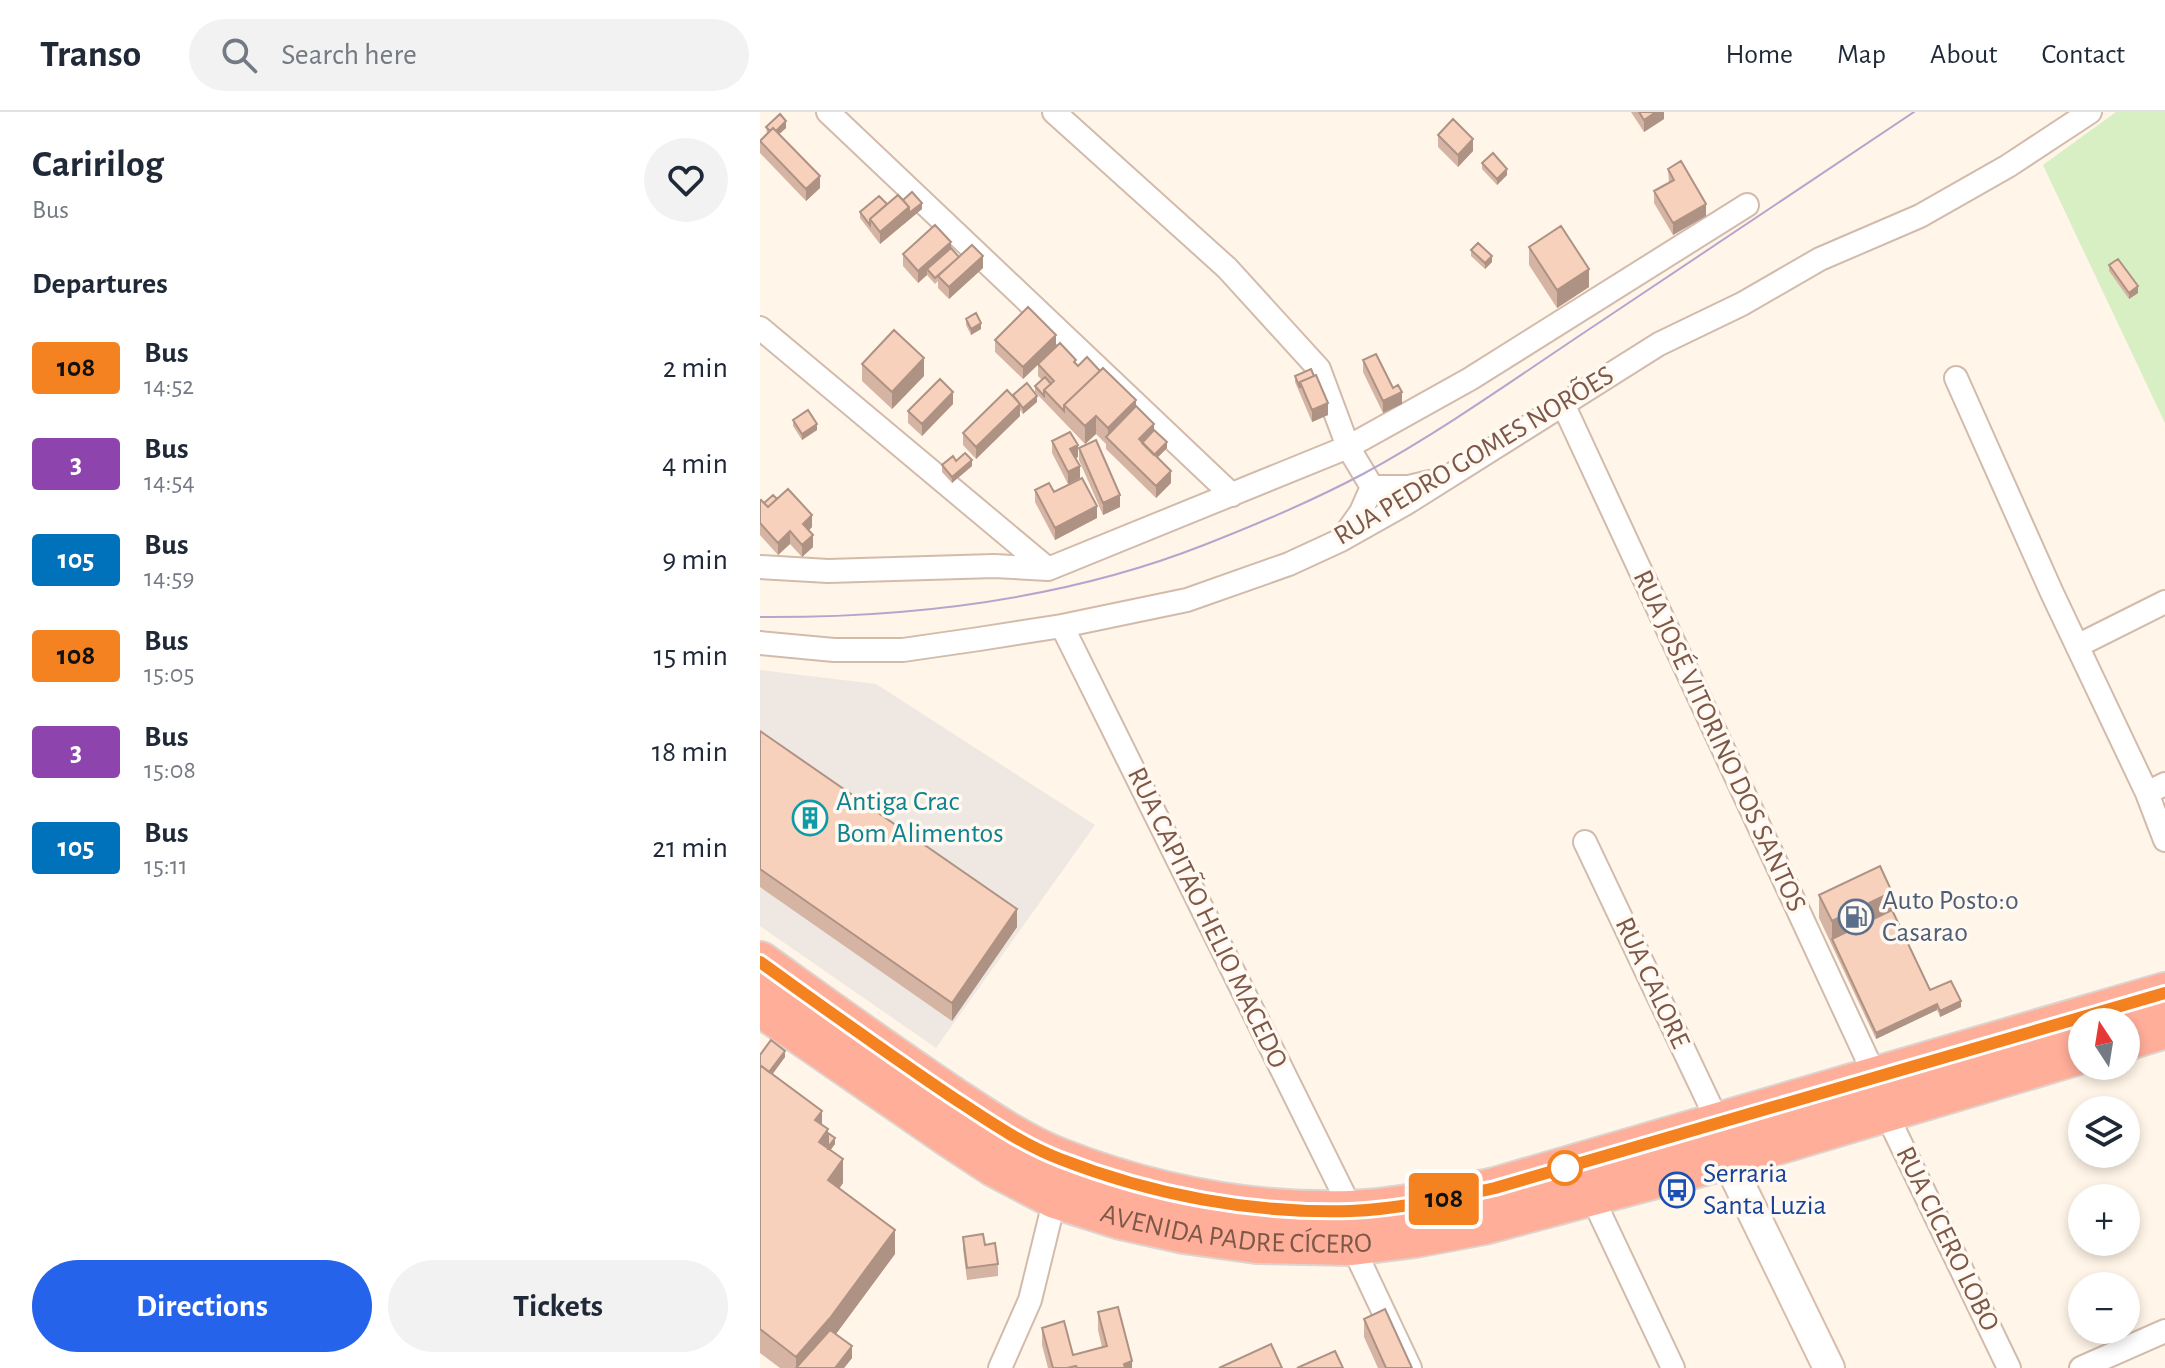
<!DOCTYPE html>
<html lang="en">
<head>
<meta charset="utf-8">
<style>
  body { margin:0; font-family:"Alegreya Sans",sans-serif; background:#f2f2f3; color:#1f2937; height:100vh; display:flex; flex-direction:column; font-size:30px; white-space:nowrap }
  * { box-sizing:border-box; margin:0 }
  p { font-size:26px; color:#747a83 }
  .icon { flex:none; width:44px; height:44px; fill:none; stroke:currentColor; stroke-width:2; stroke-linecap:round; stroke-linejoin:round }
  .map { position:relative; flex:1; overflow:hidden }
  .sheet { display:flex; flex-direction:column; background:#fff; width:760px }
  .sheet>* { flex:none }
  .badge { padding:0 16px; border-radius:6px; font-size:28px; line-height:52px }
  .needle { width:52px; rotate:348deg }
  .controls { position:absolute; left:1308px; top:896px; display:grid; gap:16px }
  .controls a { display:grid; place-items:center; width:72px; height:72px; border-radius:50%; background:#fff; box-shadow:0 4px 12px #0003; font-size:40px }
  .map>.badge { position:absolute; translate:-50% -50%; box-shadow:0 0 0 4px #fff }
  h2 { padding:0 32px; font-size:30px; line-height:72px }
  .round { display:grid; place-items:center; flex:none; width:84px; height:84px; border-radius:42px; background:#f2f2f3 }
  .head { display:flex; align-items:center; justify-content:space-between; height:136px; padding:0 32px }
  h1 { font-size:38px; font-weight:700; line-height:60px }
  .button { display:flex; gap:16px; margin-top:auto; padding:16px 32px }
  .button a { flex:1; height:92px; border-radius:48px; background:#2563eb; color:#fff; font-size:32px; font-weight:700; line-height:92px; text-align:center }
  .button a+a { background:#f2f2f3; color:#1f2937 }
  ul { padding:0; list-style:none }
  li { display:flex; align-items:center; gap:24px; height:96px; padding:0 32px }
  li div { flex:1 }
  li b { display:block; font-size:30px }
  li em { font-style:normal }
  li .badge { min-width:88px; font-weight:700; text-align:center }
  header { display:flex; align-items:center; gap:48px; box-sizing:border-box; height:112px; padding:0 40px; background:#fff; border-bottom:2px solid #e0e1e3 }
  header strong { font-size:38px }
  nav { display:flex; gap:44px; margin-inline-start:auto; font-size:28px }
  .search { width:560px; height:72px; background:#f2f2f3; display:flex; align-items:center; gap:20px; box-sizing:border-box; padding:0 28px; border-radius:44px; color:#747a83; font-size:30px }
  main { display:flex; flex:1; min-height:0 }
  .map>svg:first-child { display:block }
</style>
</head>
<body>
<header>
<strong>Transo</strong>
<div class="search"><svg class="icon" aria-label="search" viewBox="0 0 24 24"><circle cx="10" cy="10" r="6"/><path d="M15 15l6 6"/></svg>Search here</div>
<nav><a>Home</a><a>Map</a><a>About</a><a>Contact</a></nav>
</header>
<main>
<section class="sheet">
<div class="head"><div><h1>Caririlog</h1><p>Bus</p></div><a class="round"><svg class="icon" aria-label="heart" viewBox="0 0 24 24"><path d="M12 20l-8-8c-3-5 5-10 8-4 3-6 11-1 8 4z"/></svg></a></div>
<h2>Departures</h2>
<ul>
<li><span class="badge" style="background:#f58220;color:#111">108</span><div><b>Bus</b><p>14:52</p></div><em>2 min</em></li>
<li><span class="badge" style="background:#8e44ad;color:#fff">3</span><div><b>Bus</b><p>14:54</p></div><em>4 min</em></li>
<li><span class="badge" style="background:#0072bc;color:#fff">105</span><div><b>Bus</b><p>14:59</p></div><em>9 min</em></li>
<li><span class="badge" style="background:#f58220;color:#111">108</span><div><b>Bus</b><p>15:05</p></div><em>15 min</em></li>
<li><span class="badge" style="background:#8e44ad;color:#fff">3</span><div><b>Bus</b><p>15:08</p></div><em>18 min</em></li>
<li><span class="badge" style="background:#0072bc;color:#fff">105</span><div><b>Bus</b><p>15:11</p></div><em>21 min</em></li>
</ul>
<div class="button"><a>Directions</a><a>Tickets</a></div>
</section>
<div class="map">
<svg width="1405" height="1256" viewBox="0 0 1405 1256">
  <rect width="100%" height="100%" fill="#fff5e8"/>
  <path fill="#efe8e2" d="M0,558L116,572L335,713L176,936L0,814Z"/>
  <path fill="#d8efc4" d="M1356,0H1405V311L1283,53Z"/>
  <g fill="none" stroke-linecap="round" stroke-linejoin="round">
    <g stroke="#d3bbac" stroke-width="26">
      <path id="street" d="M68,0L472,383
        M294,0L467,156L559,257L588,335L612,375L601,400L584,424
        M0,216L288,457
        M1196,266L1292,481L1387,681L1405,728
        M803,292L1116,966
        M612,375H649L670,370
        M0,455L68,459L234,454L288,457L588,335L710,267L987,93
        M302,514L592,1099
        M0,531L74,538H143L219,527L302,514L427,488L529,452L581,428L645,392L899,232L982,192L1060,147L1160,104L1248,54L1330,0
        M1317,534L1405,490
        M1387,681L1405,672
        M825,730L959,1012
        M1125,999L1249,1256
        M832,1085L913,1256
        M592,1133L650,1256
        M240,1256L270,1188L295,1086
        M1321,1256L1405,1219"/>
    </g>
    <g stroke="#d9bdab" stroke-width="34">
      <path id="secondary" d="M967,1047L1069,1256"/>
    </g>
    <g stroke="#ddd4cf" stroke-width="44">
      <g id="highway">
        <path d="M0,850C63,895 125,940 189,983C224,1006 261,1032 300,1047C392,1083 492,1102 591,1099C640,1097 688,1086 735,1076L1405,881"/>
        <path id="s1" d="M0,894L190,1025L234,1054L295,1086L361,1107L424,1121L497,1131L592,1133L655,1125L724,1112L967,1047L1322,941"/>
        <path d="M1366,928L1405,916"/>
      </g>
    </g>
    <use href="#street" stroke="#fff" stroke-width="22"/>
    <use href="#secondary" stroke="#fff" stroke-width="30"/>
    <use href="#highway" stroke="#ffae99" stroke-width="40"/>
    <path stroke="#b7a4cc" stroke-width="2" d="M0,505C149,506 304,488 444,433C498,412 552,389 603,362C684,318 760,263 837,212C942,141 1048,71 1154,0"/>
  </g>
  <path fill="#d5b4a3" d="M871,0H904V7L884,20Z
    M6,15L26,16L19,22L60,76L46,89L0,41V29L7,22Z
    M678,23L713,39L698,55L678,35Z
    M722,51L747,63L737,73L722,57Z
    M908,57L946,104L913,123L894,91V79L909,71Z
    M143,88L162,97L120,132L100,106V100Z
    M769,135L829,175L797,196L769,153Z
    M191,136L199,145L223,156L189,187L178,176V169L175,172L167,163L158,171L143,154V142Z
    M711,138L732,150L725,157L711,144Z
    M1349,153L1378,181L1369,187L1349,159Z
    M206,207L221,217L211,223L206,213Z
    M235,228L296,235L316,253L376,294L407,336L397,346L411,371L396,386L346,337V332L336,322L325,332L275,280V274L282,268L278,264V253L263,267L235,240Z
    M603,248L633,276L642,292L623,301L603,260Z
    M102,252L164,264L132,297L102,269Z
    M535,264L568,303L552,310L535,270Z
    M253,284L277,290L263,302L260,298V304L216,347L203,333V321Z
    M193,292L162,324L148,311V299Z
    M33,308L57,318L42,328L33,314Z
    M292,329L318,345L315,346L320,366L308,372L292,341Z
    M319,336L360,395L343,403L319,348Z
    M196,349L212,354L192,371L182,360V353Z
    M275,378L294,380L337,406L295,428L275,390Z
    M0,389L52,415L49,418L53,435L42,445L30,432L18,443L0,423Z
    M0,619L257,815L192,909L0,775Z
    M1059,783L1132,798L1170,878L1201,895L1180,905L1177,898L1116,927L1059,806Z
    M0,943L25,945L12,962L62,1013L68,1021L75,1032L70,1038L83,1071L79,1077L135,1142L76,1222L92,1246L84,1256H20L0,1241Z
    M203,1125L225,1133L238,1152V1164L207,1168L203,1137Z
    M338,1200L372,1256H288L282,1233V1216L313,1243L342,1235L338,1218Z
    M604,1207L652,1256H618L604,1225Z"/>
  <path fill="#ae9284" d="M896,0H904V7L884,20V8Z
    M26,9V16L13,28V22Z
    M713,27V39L698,55V43Z
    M747,57V63L737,73V67Z
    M60,64V76L46,89V77Z
    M162,91V97L120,132V120L149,95Z
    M946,92V104L913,123V111Z
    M191,130V142L167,157V163L158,171V159Z
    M223,144V156L189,187V175Z
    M732,144V150L725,157V151Z
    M829,157V175L797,196V178Z
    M1378,174V181L1369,187V181Z
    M221,211V217L211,223V217Z
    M296,223V235L263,267V255Z
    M164,246V264L132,297V280Z
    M193,280V292L162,324V312Z
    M642,280V292L623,301V289Z
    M277,284V290L263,302V296Z
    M376,288V306L348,327V316Z
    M568,291V303L552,310V298Z
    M260,292V304L216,347V335Z
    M336,304V322L325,332V314Z
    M57,312V318L42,328V322Z
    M394,312V324L384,334L379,327Z
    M407,330V336L394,349V343Z
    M318,333V345L310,349V337Z
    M212,348V354L192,371V365Z
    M320,354V366L308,372V360Z
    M411,359V371L396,386V374Z
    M360,383V395L343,403V391Z
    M337,394V406L295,428V416Z
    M52,403V415L43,424V412Z
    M30,419V432L18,443V431Z
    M53,423V435L42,445V433Z
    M1132,780V804L1072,827V809Z
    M257,797V815L192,909V891Z
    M1201,889V895L1180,905V899Z
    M1177,892V898L1116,927V921Z
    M25,939V945L1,978V971Z
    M62,999V1022L55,1008Z
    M68,1017V1035L75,1026V1032L59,1054V1030Z
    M83,1047V1071L68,1092V1068Z
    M135,1118V1142L70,1230L36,1256V1245Z
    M92,1234V1246L84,1256H75Z
    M372,1249V1256H364V1252Z"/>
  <path fill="#f8d1bd" stroke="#ae9284" stroke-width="2" d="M879,0H896L884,8Z
    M20,2L26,9L16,19L13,16L10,19L6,15Z
    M693,7L713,27L698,43L678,23Z
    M13,16L60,64L46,77L0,29Z
    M733,41L747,57L737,67L722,51Z
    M921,49L946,92L913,111L894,79L914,68L908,57Z
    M152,80L162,91L149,101V95L143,88Z
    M138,83L149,95L120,120L110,107Z
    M119,84L127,92L110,107V113L100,100Z
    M175,113L191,130L158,159L143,142Z
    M801,114L829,157L797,178L769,135Z
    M718,131L732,144L725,151L711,138Z
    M212,133L223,144L189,175L178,164Z
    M191,136L199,145L175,166L167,157Z
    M1358,147L1378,174L1369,181L1349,153Z
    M268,195L296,223L263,255L235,228Z
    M216,201L221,211L211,217L206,207Z
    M134,218L164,246L132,280L102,252Z
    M300,231L316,248L314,250L318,254L327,245L340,259L304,293V299L284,278L294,269L278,252Z
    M616,242L633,276L638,273L642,280L623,289L603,248Z
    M343,256L376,288L348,316L336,304L325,314L304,293Z
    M551,257L554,264L540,270V276L535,264Z
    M556,263L568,291L552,298L540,270Z
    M285,265L291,272L284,278V284L275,274Z
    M180,267L193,280L162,312L148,299Z
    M267,271L277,284L263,296L253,283Z
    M247,278L260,292L216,335L203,321Z
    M376,294L394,312L379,327L411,359L396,374L346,325Z
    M48,298L57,312L42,322L33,308Z
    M394,318L407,330L394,343L382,331Z
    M310,320L318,333L310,337L320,354L308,360L292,329Z
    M336,328L360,383L343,391L319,336Z
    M205,341L212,348L192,365L182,353L193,344L196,349Z
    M322,366L337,394L295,416L275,378L289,371L294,380Z
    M28,377L52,403L43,412L53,423L42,433L30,419L18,431L0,411V389L1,388L8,395Z
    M13,383L17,387L8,395L4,391Z
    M0,619L257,797L192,891L0,757Z
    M1120,754L1132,780L1072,809L1059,783Z
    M1132,798L1170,878L1191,869L1201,889L1180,899L1177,892L1116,921L1072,827Z
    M11,928L25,939L9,960L0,953V943Z
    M0,953L62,999L55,1008L68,1017L59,1030L83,1047L68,1068L135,1118L70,1206L36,1245L0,1217Z
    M68,1021L75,1026L68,1035Z
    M223,1122L225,1133L235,1131L238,1152L207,1156L203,1125Z
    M358,1195L372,1249L364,1252L365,1256H317L316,1254L307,1256H293L282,1216L304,1209L313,1243L347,1234L338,1200Z
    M625,1197L652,1256H626L604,1207Z
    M70,1218L92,1234L75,1256H36Z
    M511,1232L522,1256H459Z
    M575,1239L583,1256H537Z"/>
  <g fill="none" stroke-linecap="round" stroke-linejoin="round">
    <g stroke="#fff" stroke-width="18">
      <path id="line" d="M0,850C63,895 125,940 189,983C224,1006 261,1032 300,1047C392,1083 493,1102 591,1099C640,1097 688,1086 735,1076L1405,881"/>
    </g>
    <use href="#line" stroke="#f58220" stroke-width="12"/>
  </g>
  <defs>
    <g id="building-ring" transform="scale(1.8)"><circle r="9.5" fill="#fff9f1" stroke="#0f9aa8" stroke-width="1.5"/><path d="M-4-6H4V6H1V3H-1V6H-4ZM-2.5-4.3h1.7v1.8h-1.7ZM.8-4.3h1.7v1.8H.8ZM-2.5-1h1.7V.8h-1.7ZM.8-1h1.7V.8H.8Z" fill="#0f9aa8"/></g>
    <g id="fuel-ring" transform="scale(1.8)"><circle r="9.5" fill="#fff9f1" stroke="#5c6f8a" stroke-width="1.5"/><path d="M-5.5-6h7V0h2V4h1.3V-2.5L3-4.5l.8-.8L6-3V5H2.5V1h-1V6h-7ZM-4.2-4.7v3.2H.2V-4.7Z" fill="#5c6f8a"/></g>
    <g id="bus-ring" transform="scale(1.8)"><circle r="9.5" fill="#fff9f1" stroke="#1a4fb4" stroke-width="1.5"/><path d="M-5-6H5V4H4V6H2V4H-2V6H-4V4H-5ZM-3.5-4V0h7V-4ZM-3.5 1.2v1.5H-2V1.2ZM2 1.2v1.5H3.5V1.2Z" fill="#1a4fb4"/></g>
  </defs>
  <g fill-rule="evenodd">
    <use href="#building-ring" x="50" y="706"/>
    <use href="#fuel-ring" x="1096" y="805"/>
    <use href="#bus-ring" x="917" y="1078"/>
  </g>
  <circle fill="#fff" stroke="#f58220" stroke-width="4" cx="805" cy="1056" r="16"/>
  <g text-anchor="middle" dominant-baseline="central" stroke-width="7" stroke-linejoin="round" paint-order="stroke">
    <g font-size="28" fill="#7d5848" stroke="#fff9f1">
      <text transform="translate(714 344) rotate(-31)">RUA PEDRO GOMES NORÕES</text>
      <text transform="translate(959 629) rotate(65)">RUA JOSÉ VITORINO DOS SANTOS</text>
      <text transform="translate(447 806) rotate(64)">RUA CAPITÃO HELIO MACEDO</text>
      <text transform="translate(892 871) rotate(65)">RUA CALORE</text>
      <text stroke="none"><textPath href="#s1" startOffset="538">AVENIDA PADRE CÍCERO</textPath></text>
      <text transform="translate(1187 1127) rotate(64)">RUA CICERO LOBO</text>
    </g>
    <g font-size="28" fill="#0d838f" stroke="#fff9f1" text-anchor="start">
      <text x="76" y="690">Antiga Crac<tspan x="76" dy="32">Bom Alimentos</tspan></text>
    </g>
    <g font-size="28" fill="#4e5e75" stroke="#fff9f1" text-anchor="start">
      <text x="1122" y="789">Auto Posto:o<tspan x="1122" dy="32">Casarao</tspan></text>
    </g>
    <g font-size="28" fill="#164399" stroke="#fff9f1" text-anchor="start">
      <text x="943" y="1062">Serraria<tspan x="943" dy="32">Santa Luzia</tspan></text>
    </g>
  </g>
</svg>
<div class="controls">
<a><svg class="needle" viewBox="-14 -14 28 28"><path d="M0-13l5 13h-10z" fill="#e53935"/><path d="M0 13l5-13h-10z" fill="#747a83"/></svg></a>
<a><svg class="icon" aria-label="layers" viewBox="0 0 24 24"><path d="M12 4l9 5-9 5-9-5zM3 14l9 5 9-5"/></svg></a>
<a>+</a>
<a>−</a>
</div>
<b class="badge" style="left:684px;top:1087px;background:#f58220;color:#111">108</b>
</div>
</main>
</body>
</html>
